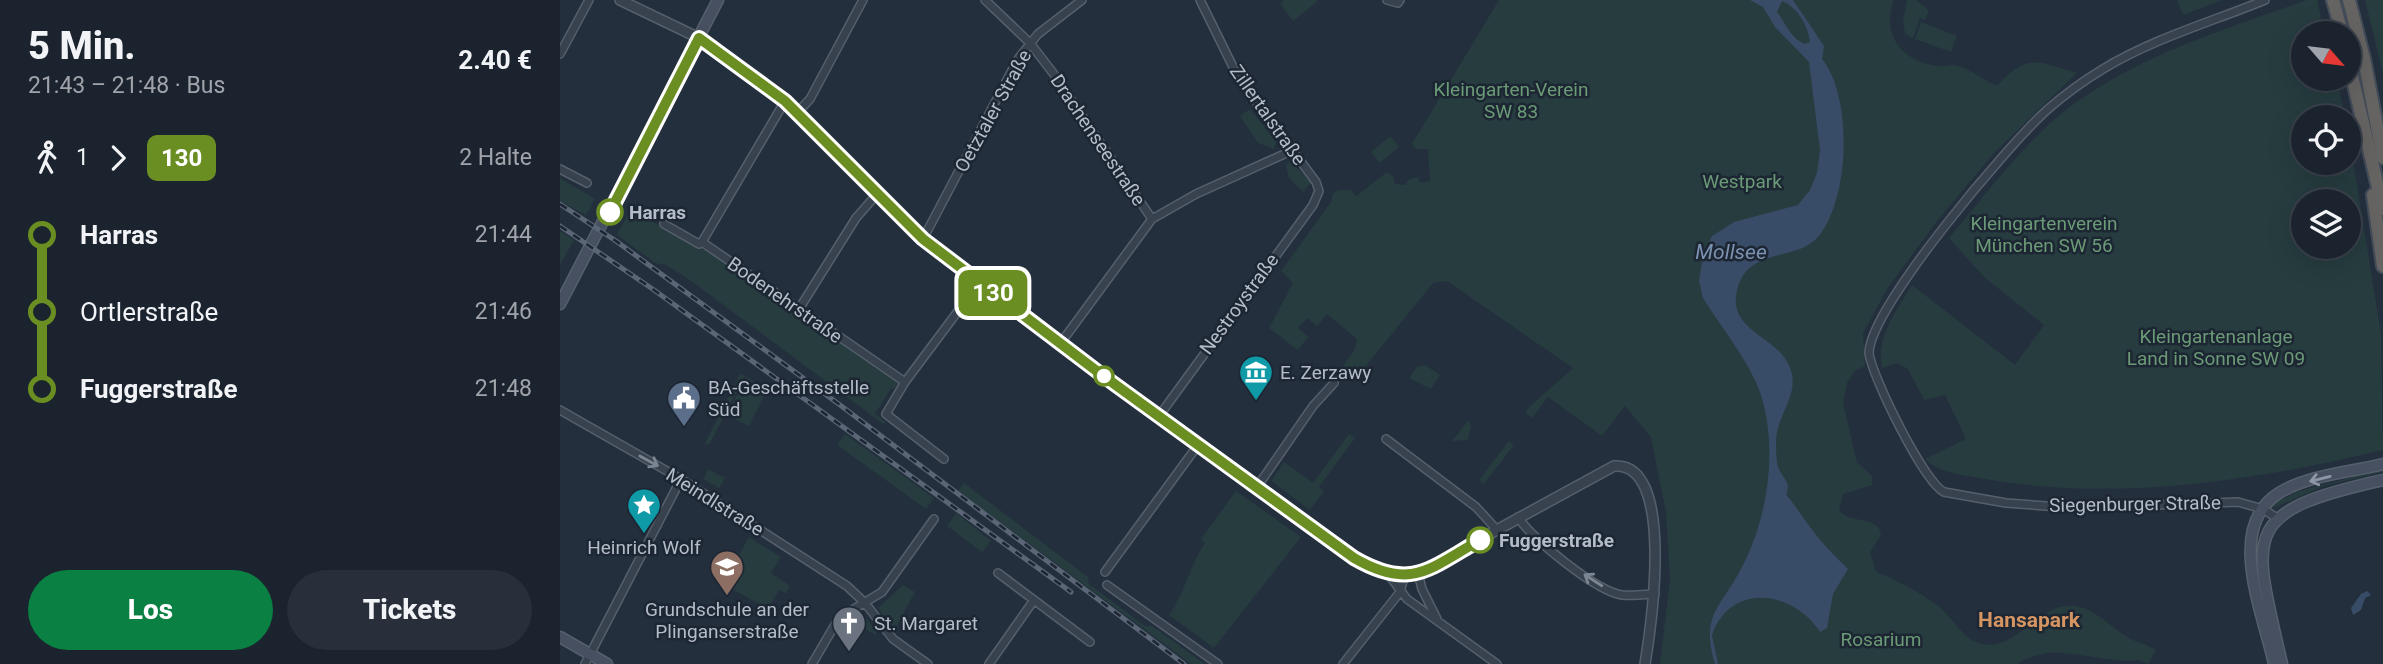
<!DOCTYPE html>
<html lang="de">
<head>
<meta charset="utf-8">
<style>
  body { margin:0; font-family:Roboto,sans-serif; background:#282f3a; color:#f1f3f6; height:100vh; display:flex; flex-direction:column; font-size:26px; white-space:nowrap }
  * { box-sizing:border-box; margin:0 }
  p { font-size:23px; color:#a0a4aa }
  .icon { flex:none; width:38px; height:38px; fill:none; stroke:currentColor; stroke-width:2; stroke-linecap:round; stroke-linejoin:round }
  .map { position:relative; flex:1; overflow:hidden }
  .side { display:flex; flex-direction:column; background:#1b232e; width:560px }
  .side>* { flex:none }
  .badge { padding:0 14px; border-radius:10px; font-size:24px; line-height:46px }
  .needle { width:46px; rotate:118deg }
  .controls { position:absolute; left:1731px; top:21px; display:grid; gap:14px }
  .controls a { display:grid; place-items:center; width:70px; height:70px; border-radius:50%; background:#1b232e; box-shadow:0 7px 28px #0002,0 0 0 2px #39404a; font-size:35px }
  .map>.badge { position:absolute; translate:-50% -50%; box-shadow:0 0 0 4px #fff }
  .legs { display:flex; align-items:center; gap:10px; height:77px; padding:0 28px; font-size:23px }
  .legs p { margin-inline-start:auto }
  .summary { display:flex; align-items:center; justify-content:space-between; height:119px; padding:0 28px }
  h1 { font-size:38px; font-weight:800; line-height:52px }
  .cta { display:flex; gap:14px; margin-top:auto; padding:14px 28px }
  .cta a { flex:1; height:80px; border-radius:42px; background:#0b8043; color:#fff; font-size:28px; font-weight:800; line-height:80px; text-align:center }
  .cta a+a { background:#282f3a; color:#f1f3f6 }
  ul { padding:0 28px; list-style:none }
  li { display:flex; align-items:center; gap:24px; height:77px; font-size:26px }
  li i { display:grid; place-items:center; width:10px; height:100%; margin:0 9px; background:currentColor }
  li i::after { content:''; width:18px; height:18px; margin:-9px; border:5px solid; border-radius:50%; background:#1b232e }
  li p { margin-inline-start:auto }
  li:first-child i { background:linear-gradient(#0000 50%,currentColor 0) }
  li:last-child i { background:linear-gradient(currentColor 50%,#0000 0) }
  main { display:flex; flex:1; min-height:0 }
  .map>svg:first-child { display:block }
</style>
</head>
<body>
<main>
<section class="side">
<div class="summary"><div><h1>5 Min.</h1><p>21:43 – 21:48 · Bus</p></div><b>2.40 €</b></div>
<div class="legs"><svg class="icon" aria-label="walk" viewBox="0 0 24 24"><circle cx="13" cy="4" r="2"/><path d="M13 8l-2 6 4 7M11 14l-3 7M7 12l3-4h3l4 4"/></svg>1<svg class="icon" aria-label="forward" viewBox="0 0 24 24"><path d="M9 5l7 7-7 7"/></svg><b class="badge" style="background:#6b8e23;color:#fff">130</b><p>2 Halte</p></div>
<ul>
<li><i style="color:#6b8e23"></i><b>Harras</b><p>21:44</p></li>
<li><i style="color:#6b8e23"></i><span>Ortlerstraße</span><p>21:46</p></li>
<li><i style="color:#6b8e23"></i><b>Fuggerstraße</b><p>21:48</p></li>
</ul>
<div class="cta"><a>Los</a><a>Tickets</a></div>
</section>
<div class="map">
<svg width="1823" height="664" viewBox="0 0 1823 664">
  <rect width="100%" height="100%" fill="#242f3e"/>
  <path fill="#263c3f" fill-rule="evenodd" d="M724,0H756L757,2L733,21L720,3Z
    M939,0H1334C1321,35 1341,60 1377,66C1384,68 1392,63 1398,66C1411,70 1424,80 1437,86C1467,53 1477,61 1517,73L1434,153L1377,221L1327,289L1303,333L1305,366L1296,370L1287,383L1283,403L1297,462L1312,476V485L1283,494L1279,510C1288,523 1308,516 1319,528L1321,535L1310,552L1316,572C1337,580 1359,592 1377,605C1390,614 1401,636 1416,642C1452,657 1474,608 1507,606C1531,604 1549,626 1567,637C1577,643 1587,644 1596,650L1588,664L1579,660C1559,664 1512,651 1488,653C1478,654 1465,659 1457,664H1100L1110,580L1106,512L1091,437L1065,406L1042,436L988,397L972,418L966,413L967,409L1013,368L887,281L873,283L797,377L783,366L795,349L797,339L767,314L757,326L747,318L738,328L748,337L738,350L709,328L733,283L721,271L771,202L773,194L778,190H791L796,196L827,172L833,176L835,184L845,185L848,180L857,177L861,183L870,181L868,149H856L852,144Z
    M1347,0H1356L1369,10L1365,20L1360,18L1353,38L1345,34L1343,21Z
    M1617,0H1662L1623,15Z
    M1747,0H1757L1765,33H1743V79H1777L1785,117H1743V163H1788L1789,135L1821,334L1823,450C1694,481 1556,502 1425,479C1404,475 1381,474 1365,459L1406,439L1385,395L1364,400L1348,369L1337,363L1322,368C1315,338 1337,310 1352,285L1455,365L1484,325L1424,277L1389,238C1421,200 1452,159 1488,125C1561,60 1657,32 1747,0ZM1788,201V247H1743V201Z
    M1805,0H1823V74Z
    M1361,22L1397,36L1391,52L1355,39Z
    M690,109L716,142L714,149L698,143L680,116Z
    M830,136L839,147L820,163L811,152Z
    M731,161L751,183L743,192L729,178L726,165Z
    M0,178L35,199L26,215L0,201Z
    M70,210L146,250L340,381L334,389L331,388L315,414L326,422L323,424L134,283L106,265L95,263L57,235Z
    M0,231L14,240L0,265Z
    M865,365L880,375L871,389L849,378L857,367Z
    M180,374L185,376L149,445L145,443Z
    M186,377L208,388L189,426L167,415Z
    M909,420L911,426L908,440L892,441Z
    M285,434L374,498L366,509L277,445Z
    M789,434L795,438L759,487L764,491L750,510L711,481L724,462L753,483Z
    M949,441L954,445L924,484L919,480Z
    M148,469L165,478L159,488L143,479Z
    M1823,469V472L1764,486L1714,508L1712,505L1736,492Z
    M404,483L528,577L529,584L585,626H592L645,664H631L398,491Z
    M676,491L741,537L654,648L609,615C625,592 630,565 645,543L641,539Z
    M396,513L431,541L422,552L387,526Z
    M189,537L221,557L211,573L230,586L226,593L219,590L208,609L163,584Z
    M343,585L355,592L336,627L329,625L318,608Z
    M303,613L316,632V635L289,620Z"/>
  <path fill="#394c67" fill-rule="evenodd" d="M1190,0H1233L1264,46L1262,59C1293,97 1290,199 1258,237C1236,263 1183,245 1176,296C1172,329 1212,337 1226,360C1245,390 1218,410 1216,440C1216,448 1216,459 1218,467C1220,473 1227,480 1228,486C1228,489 1226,493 1227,496C1237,507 1244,520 1254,532C1264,546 1278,559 1288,569L1273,594L1267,628L1260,632C1234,591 1171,581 1152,635L1158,664H1155C1140,614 1161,608 1182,567C1208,517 1218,450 1201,395C1191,364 1161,327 1143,298L1139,281L1143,255L1152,236L1174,222L1238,205L1250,190L1257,173L1260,150L1249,62L1215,27L1203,7ZM1222,1C1238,8 1248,25 1250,42L1245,44C1231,39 1226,24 1217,12Z
    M1807,591L1811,595L1805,598L1801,610L1793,615L1791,608L1801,594Z"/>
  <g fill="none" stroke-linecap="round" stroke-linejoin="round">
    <g stroke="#565f6c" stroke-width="10">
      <path id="minor" d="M425,0L470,43L493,73L592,219
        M827,0L838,3L840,0
        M1705,0C1651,22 1592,39 1543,69C1523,81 1504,95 1487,110C1449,144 1310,307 1309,353C1312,377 1364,482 1384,492L1446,503L1513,508L1678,502L1703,509L1717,518
        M0,54L29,0
        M237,113L250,99L303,0
        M0,169L27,183
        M104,224L139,244L142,242L345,382
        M363,239L458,59L478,34L522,0
        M142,242L225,101
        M239,309L296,218L317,194
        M500,344L592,219L636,194L731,151
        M0,410L121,479L287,586L305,603L333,639L368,664
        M599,416L753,205L759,191L756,182L678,77L640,0
        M826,439L916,507L937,530
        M384,459L326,414L345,382L419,283
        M697,487L753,406L774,383
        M958,517C972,539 1036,591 1062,595C1072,596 1084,594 1095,594
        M545,572L638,445
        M438,573L530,642
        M858,573L862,589L877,619
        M828,574L847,599L937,664
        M547,585L658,664
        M25,664L121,479
        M252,664L279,618L322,592L374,519
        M429,664L474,600
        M783,664L840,592L844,577"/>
    </g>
    <g stroke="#565f6c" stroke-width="12">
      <path id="tertiary" d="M60,0L139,38L202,81L363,239L551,381L808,566L835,576L858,573L1054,466C1116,461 1091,627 1085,664"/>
    </g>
    <g stroke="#565f6c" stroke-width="13">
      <path id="secondary" d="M0,304L158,0
        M0,637L47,664
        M1714,664C1704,615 1664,527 1719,493C1748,475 1791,472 1823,464
        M1722,664C1692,533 1678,512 1823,480"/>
    </g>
    <g stroke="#434c59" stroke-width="16">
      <path id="trunk" d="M1773,0L1782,33
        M1789,0L1804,59L1823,158
        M1788,59L1823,209
        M1813,195L1823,266"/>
    </g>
    <use href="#minor" stroke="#38414e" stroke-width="7"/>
    <use href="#tertiary" stroke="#38414e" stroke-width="9"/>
    <use href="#secondary" stroke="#465061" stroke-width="10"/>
    <use href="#trunk" stroke="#656462" stroke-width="12"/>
    <g stroke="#5a6575" stroke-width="5">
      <path id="rail" d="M0,204L56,241L280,405L624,664
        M0,226L94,290L511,592"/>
    </g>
    <use href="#rail" stroke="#1d2633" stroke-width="2.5" stroke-dasharray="8" stroke-linecap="butt"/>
  </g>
  <defs><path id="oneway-shaft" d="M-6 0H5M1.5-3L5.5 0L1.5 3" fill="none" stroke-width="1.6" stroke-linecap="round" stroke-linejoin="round" transform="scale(1.75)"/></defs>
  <g stroke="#7c8592">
    <use href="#oneway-shaft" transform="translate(89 461) rotate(29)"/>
    <use href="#oneway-shaft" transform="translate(1033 580) rotate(-147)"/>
  </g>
  <use stroke="#8e96a5" href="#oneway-shaft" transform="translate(1760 479) rotate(166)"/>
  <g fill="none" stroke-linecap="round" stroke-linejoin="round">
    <g stroke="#fff" stroke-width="16">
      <path id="line-1" d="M50,212L139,38L225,101L363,239L542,375L794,558C851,591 869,569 920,540"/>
    </g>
    <use href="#line-1" stroke="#6b8e23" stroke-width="10"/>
  </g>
  <defs>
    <g id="museum-pin" transform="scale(1.75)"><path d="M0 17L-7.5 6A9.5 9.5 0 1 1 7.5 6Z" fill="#0f9aa8" stroke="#1d2633"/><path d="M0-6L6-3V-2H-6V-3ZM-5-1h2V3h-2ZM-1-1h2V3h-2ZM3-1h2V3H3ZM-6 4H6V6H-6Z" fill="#fff"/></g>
    <g id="civic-pin" transform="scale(1.75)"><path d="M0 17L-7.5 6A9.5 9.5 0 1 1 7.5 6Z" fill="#5c6f8a" stroke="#1d2633"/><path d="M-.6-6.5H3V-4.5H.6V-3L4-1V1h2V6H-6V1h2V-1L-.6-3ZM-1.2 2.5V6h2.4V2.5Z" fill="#fff"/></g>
    <g id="sight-pin" transform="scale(1.75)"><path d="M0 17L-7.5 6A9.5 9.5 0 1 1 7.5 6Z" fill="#0f9aa8" stroke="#1d2633"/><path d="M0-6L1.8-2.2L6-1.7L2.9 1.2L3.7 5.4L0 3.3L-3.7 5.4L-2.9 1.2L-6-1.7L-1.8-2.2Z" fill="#fff"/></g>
    <g id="school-pin" transform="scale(1.75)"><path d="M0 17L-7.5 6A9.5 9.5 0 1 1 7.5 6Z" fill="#8d6e63" stroke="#1d2633"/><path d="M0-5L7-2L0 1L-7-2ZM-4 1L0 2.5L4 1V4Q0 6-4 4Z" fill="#fff"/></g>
    <g id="church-pin" transform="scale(1.75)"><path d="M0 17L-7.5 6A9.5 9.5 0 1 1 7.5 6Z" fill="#6b7280" stroke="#1d2633"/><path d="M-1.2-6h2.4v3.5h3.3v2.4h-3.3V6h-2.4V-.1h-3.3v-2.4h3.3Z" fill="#fff"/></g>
  </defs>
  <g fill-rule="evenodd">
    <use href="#museum-pin" x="696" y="372"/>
    <use href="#civic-pin" x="124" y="398"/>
    <use href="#sight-pin" x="84" y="505"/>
    <use href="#school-pin" x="167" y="567"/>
    <use href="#church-pin" x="289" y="623"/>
  </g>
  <g fill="#fff" stroke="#6b8e23" stroke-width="3.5">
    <circle cx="50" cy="212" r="12"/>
    <circle cx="544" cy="376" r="9"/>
    <circle cx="920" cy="540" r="12"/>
  </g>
  <g text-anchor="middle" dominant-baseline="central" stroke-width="5" stroke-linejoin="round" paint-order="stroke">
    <g font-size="19" fill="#6b9a76" stroke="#1d2633">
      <text x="951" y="89">Kleingarten-Verein<tspan x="951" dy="22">SW 83</tspan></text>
      <text x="1182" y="181">Westpark</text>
      <text x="1484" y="223">Kleingartenverein<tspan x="1484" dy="22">München SW 56</tspan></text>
      <text x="1656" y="336">Kleingartenanlage<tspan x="1656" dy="22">Land in Sonne SW 09</tspan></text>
      <text x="1321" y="639">Rosarium</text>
    </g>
    <g font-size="19" fill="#b4bcc9" stroke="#1d2633">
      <text transform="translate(433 111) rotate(-61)">Oetztaler Straße</text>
      <text transform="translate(708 115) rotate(55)">Zillertalstraße</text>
      <text transform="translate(538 140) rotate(56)">Drachenseestraße</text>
      <text transform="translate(225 300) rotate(35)">Bodenehrstraße</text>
      <text transform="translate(679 304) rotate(-54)">Nestroystraße</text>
      <text transform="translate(155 502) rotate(32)">Meindlstraße</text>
      <text transform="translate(1575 504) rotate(-1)">Siegenburger Straße</text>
    </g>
    <g font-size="19" font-weight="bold" fill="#b4bcc9" stroke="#1d2633" text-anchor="start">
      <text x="69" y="212">Harras</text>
      <text x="939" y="540">Fuggerstraße</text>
    </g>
    <g font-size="19" fill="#b4bcc9" stroke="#1d2633" text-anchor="start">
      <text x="720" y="372">E. Zerzawy</text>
      <text x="148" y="387">BA-Geschäftsstelle<tspan x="148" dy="22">Süd</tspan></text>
      <text x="84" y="547" text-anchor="middle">Heinrich Wolf</text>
      <text x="167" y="609" text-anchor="middle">Grundschule an der<tspan x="167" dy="22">Plinganserstraße</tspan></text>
      <text x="314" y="623">St. Margaret</text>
    </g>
    <g font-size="21" font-style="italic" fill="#7c92b1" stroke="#1d2633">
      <text x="1171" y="252">Mollsee</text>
    </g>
    <g font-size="21" font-weight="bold" fill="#d59563" stroke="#1d2633">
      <text x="1469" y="620">Hansapark</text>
    </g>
  </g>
</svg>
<div class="controls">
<a><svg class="needle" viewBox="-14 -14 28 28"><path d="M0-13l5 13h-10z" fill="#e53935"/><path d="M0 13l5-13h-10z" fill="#a0a4aa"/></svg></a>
<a><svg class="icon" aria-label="locate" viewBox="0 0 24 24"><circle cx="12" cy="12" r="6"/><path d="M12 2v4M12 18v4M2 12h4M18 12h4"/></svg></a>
<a><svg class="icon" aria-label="layers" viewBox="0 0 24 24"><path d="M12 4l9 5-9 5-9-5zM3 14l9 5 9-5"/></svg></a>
</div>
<b class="badge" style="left:433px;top:293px;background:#6b8e23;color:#fff">130</b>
</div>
</main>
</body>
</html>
